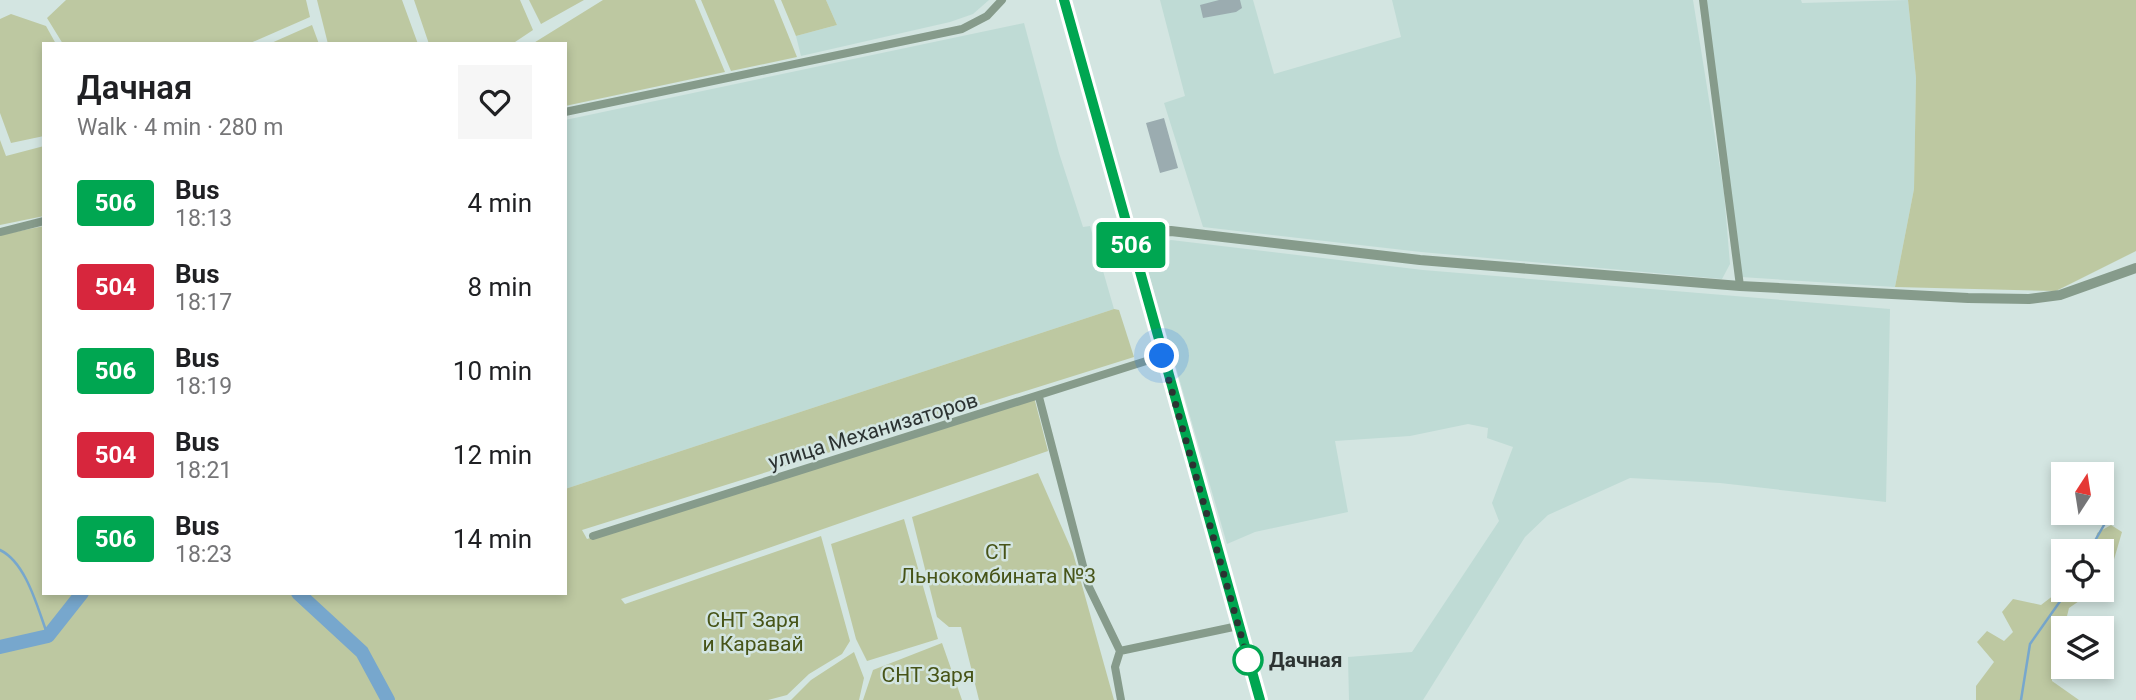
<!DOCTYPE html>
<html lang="en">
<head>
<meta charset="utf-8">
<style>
  body { margin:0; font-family:Roboto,sans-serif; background:#f6f6f6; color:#202124; height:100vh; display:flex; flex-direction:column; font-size:26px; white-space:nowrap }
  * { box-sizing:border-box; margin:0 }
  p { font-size:23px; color:#757577 }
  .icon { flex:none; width:38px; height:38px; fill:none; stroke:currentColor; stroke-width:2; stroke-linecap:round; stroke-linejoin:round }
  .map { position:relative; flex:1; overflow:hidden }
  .panel { position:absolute; left:42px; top:42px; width:525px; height:553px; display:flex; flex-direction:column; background:#fff; border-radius:0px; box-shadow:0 4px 10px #0003 }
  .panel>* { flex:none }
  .badge { padding:0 14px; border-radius:5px; font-size:24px; line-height:46px }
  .needle { width:46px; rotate:12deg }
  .controls { position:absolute; left:2051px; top:462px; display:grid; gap:14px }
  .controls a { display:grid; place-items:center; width:63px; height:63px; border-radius:0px; background:#fff; box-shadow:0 4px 10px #0003; font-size:35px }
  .you { position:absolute; width:35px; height:35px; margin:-18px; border:5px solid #fff; border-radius:50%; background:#1a73e8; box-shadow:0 0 0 10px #1a73e833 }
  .map>.badge { position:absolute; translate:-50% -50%; box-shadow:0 0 0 4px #fff }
  .round { display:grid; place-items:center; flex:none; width:74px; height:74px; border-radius:0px; background:#f6f6f6 }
  .overview { display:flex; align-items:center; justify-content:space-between; height:119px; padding:0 35px }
  h1 { font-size:33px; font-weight:600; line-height:52px }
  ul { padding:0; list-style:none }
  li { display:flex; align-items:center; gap:21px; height:84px; padding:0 35px }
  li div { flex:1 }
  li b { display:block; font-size:26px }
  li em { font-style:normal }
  li .badge { min-width:77px; font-weight:700; text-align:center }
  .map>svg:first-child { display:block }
</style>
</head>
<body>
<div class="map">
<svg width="2136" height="700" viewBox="0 0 2136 700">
  <rect width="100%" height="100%" fill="#d3e5e1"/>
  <path fill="#bfdbd5" d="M826,0H989L973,14L950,22L801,56L796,36L837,25Z
    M1160,0H1253L1274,74L1401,37L1392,0H1693L1724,193L1730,264L1722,279L1421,252L1203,227L1164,103L1185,96Z
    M1703,0H1801L1802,3L1908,0L1916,78L1914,189L1895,287L1741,277Z
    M1024,23L1059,153L1083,227L1090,226L1114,309L565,489V120Z
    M1171,240L1423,270L1890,309L1886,502L1720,483L1630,478L1548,515L1525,537L1423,700H1349L1348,657L1412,652L1499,521L1492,503L1513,447L1487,438L1488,428L1468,424L1410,436L1335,441L1348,512L1255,532L1227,544L1144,257L1151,246Z"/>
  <path fill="#bdc8a1" d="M66,0H306L310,17L248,44H63L47,18Z
    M317,0H402L418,44H328Z
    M414,0H520L533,30L512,44H429Z
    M529,0H584L541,24Z
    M603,0H695L725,72L565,106V44H532Z
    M701,0H774L797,57L731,71Z
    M781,0H826L837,25L796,36Z
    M1908,0H2136V251L2056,291L1895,287L1914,189L1916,78Z
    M11,14L46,26L56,44H44V136L11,143L0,113V19Z
    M312,25L319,44H269Z
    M0,140L6,156L44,146V216L0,225Z
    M44,226V593H565V489L1114,309L1119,310L1134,357L582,530L587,539L1034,397L1048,451L621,599L625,604L821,536L850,641L842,654L809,674L787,695L768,700H0V235Z
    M1038,473L1073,553L1114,700H979L961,627H949L937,617L912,517Z
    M904,519L938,639L867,661L856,639L831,544Z
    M2111,525L2122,532L2108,580L2102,585V551H2094L2097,533Z
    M2063,588L2095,590L2069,608C2064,632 2050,656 2052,681L2079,700H1976V686L1994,662L1977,642L1987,631L2004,641L2013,632L2002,612L2013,599L2041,605Z
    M942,643L962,700H863L873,670Z
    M854,652L864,678L859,700H791L811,680Z"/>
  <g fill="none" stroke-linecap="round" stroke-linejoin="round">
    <path stroke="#77a7cd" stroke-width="2.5" d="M0,550C27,563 38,610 48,636
      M2089,551L2104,525
      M2021,700L2030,644L2068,590"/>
    <path stroke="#77a7cd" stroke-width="14" d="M298,593L362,652L388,700
      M0,647L48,636L82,593"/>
  </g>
  <path fill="#9bacb0" d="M1219,0H1240L1242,8L1236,12L1203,18L1200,5Z
    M1164,118L1178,168L1160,173L1146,123Z"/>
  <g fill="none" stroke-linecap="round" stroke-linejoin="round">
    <path stroke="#869b8b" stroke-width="8" d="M1703,0L1740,286
      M565,112L962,29L987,16L1002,0
      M0,232L44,221
      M1039,397L1088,585L1120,651L1115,667L1121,700
      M593,536L1162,356
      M1120,651L1238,626"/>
    <path stroke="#869b8b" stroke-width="10" d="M1128,233L1171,231L1420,260L1740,286L1968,298L2029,299L2060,295L2136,268"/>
    <path stroke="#3b6245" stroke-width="12" d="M1064,0L1260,700"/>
  </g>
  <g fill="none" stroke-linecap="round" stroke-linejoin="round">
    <g stroke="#fff" stroke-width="16">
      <path id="line" d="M1064,0L1260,700"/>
    </g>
    <use href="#line" stroke="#00a651" stroke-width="10"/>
    <path stroke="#2c3332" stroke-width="7" stroke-dasharray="0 12.6" d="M1162,356L1248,660"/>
  </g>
  <circle fill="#fff" stroke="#00a651" stroke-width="3.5" cx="1248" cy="660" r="14"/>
  <g text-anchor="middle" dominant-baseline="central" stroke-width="5" stroke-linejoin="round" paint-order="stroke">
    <g font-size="21" fill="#2c3332" stroke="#d3e5e1">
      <text transform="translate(873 431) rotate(-17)">улица Механизаторов</text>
    </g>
    <g font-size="21" fill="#475418" stroke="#d3e5e1">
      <text x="998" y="552">СТ<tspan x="998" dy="24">Льнокомбината №3</tspan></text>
      <text x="753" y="620">СНТ Заря<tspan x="753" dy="24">и Каравай</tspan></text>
      <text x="928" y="675">СНТ Заря</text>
    </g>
    <g font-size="21" font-weight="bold" fill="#2c3332" stroke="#d3e5e1" text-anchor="start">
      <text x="1269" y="660">Дачная</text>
    </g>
  </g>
</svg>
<div class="controls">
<a><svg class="needle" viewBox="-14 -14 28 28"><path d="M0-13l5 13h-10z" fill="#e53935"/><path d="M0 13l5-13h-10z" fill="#757577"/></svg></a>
<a><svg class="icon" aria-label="locate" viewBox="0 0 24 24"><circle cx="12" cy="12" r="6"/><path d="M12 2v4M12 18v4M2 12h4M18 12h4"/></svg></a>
<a><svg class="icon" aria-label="layers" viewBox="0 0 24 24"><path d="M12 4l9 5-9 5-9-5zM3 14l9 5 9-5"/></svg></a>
</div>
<div class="you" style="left:1162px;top:356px"></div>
<b class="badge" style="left:1131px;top:245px;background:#00a651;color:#fff">506</b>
<section class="panel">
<div class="overview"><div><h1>Дачная</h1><p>Walk · 4 min · 280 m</p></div><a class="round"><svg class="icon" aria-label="heart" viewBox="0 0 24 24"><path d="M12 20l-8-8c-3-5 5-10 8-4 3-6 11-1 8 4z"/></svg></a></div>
<ul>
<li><span class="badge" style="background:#00a651;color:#fff">506</span><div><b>Bus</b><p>18:13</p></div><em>4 min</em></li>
<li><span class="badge" style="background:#d7263d;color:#fff">504</span><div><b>Bus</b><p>18:17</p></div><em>8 min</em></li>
<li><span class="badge" style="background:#00a651;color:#fff">506</span><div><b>Bus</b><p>18:19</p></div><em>10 min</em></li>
<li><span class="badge" style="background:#d7263d;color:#fff">504</span><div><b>Bus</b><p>18:21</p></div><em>12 min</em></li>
<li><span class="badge" style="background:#00a651;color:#fff">506</span><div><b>Bus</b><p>18:23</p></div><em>14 min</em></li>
</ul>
</section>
</div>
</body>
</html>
